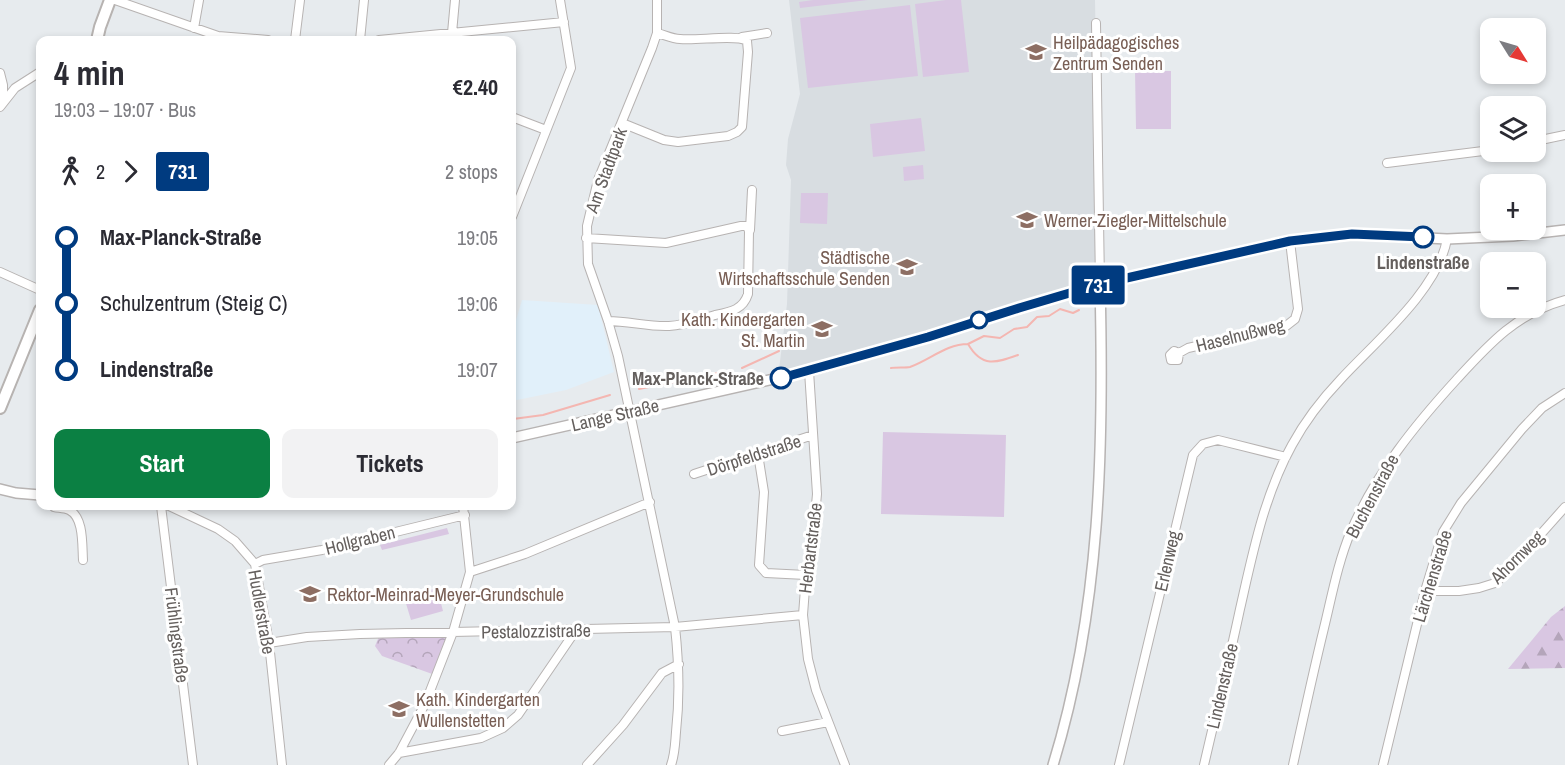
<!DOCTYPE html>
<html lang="en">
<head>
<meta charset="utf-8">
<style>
  body { margin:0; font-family:"Archivo Narrow",sans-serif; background:#f2f2f3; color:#2b2b33; height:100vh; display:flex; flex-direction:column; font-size:22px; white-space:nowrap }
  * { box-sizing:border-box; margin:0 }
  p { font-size:20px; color:#7c7c81 }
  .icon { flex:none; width:33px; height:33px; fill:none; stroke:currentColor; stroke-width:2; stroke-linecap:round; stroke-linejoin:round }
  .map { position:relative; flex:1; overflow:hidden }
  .details { position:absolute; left:36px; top:36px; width:480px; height:474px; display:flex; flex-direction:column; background:#fff; border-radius:12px; box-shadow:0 3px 9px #0003 }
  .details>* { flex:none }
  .badge { padding:0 12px; border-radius:4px; font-size:21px; line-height:39px }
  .needle { width:39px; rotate:127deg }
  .buttons { position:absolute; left:1480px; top:18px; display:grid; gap:12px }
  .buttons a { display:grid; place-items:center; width:66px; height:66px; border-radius:12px; background:#fff; box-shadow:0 3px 9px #0003; font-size:30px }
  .map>.badge { position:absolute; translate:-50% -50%; box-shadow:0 0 0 3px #fff }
  .legs { display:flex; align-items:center; gap:9px; height:66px; padding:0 18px; font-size:20px }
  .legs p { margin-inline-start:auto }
  .head { display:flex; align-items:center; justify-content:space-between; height:102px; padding:0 18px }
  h1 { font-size:33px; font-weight:700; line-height:45px }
  .button { display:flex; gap:12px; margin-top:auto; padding:12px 18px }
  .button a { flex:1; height:69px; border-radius:12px; background:#0b8043; color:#fff; font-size:24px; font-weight:700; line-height:69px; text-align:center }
  .button a+a { background:#f2f2f3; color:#2b2b33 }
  ul { padding:0 18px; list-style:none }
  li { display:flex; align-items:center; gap:21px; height:66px; font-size:22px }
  li i { display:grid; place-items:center; width:9px; height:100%; margin:0 8px; background:currentColor }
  li i::after { content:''; width:15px; height:15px; margin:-8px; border:4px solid; border-radius:50%; background:#fff }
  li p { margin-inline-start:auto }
  li:first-child i { background:linear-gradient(#0000 50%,currentColor 0) }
  li:last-child i { background:linear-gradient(currentColor 50%,#0000 0) }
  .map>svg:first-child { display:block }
</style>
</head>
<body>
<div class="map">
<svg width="1565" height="765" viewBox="0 0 1565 765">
  <defs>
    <pattern id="forest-firs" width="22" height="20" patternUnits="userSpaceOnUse" patternTransform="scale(1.5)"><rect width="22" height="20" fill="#d9c7e2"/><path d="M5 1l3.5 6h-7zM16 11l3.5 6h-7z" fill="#b4a5ba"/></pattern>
    <pattern id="park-crowns" width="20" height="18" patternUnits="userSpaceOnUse" patternTransform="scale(1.5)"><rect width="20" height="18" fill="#d9c7e2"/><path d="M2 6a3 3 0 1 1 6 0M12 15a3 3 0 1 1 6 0" fill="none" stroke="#b4a5ba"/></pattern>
  </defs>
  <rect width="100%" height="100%" fill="#e7ebee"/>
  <path fill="#e1f0fa" d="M522,300L598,305L614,372L566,390L512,401V345L514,327Z"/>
  <path fill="#d8dde1" d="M789,0H1095L1100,283L778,378L787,304L791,180L786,165L788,139L800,94Z"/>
  <path fill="url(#forest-firs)" d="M1565,606V668L1508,669L1551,617Z"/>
  <path fill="url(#park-crowns)" d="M451,633L435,675L382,656L375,646L380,634Z"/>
  <path fill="#d9c7e2" d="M813,0H868L800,8L799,2Z
    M946,0H961L969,72L923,77L915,4Z
    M910,5L918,76L808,88L800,18Z
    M1135,71H1171V129H1136Z
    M921,118L925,151L873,157L870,124Z
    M923,165L924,179L904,181L903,167Z
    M801,193H828L827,224L800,223Z
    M883,432L1006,435L1004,517L881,514Z
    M447,528L449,534L382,550L380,545Z
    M437,588L443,611L411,620L404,597Z"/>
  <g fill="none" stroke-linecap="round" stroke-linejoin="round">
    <path stroke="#f4b6b1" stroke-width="2" d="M968,344L984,336L1000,338L1014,329L1027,327L1037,317L1049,316L1060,309L1073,313L1079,310
      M742,368L779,351
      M891,368C897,367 905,368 910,367C930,360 946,344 968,344C982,368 996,363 1018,355
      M639,389L718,373
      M513,419L543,415L610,395"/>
    <g stroke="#b7b3b2" stroke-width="10">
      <path id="minor" d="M115,0L218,36L268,40
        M657,0V33L652,48L598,180L587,226L588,264L608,321L618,356L675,627C679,663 680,696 676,732C675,744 675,754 671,765
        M1096,23L1100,284
        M194,28L199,0
        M452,33L455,0
        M742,37L767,33
        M295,40L300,0
        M360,40L364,0
        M379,40L564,22
        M0,73L3,85V102
        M0,107L15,88L40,72
        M512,117L546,130
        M622,123L664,140L678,142L728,136L737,132L742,127L748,52L747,41C738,34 696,41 680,39C672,39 665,35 657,33
        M1536,141L1565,135
        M1387,163L1491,150
        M512,217L571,68L560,0
        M750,230L752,190
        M586,238L666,243L741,226H747L749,231L748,294C743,310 730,312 715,315C700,319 686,325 669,326C649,327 629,321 608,321
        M0,272L40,290
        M1179,353L1178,360H1171L1170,355L1174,351L1179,353L1188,348L1286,326L1295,319L1298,309L1290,241
        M809,371L817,494L814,527L806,575L803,615L808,659L816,690L845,765
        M758,454L764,492L759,565L766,573L806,575
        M694,474L813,435
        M54,506V507C59,508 65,508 69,510C84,517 82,545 83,560
        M161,506L193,765
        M169,506L218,529L235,541L255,564L269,643L282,765
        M255,564L263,560L322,550L465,515
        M470,572L525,554L650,502
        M1425,591H1459L1479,588L1495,583L1507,572L1565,507
        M269,643L307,637L360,634L675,627L803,615
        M782,731L828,722
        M399,753L481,738L503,728L518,715L576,630
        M389,765L399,753L425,704L453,632L470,572L463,506
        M587,765L623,725L662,673L679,664
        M1119,765L1193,455L1203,444L1218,440L1286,457
        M1204,765C1216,713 1229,661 1240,609C1253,552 1264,496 1292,445C1305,421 1322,399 1341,379C1375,342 1438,290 1447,239
        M1293,765C1303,719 1313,673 1324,628C1332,595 1338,562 1351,531C1376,473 1415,425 1457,379C1489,344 1517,313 1565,300
        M1383,765L1425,591L1443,532L1461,503L1522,429L1542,408L1565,393"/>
    </g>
    <g stroke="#b7b3b2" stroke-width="12">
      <path id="tertiary" d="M512,438L809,371L928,337L1019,308L1100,284L1290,241L1352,234L1447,239L1513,236L1565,230
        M0,489L16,493L40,495
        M1053,765C1101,609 1104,446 1100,284"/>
    </g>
    <g stroke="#b7b3b1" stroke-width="14">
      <path id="secondary" d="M97,40L100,27L110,0
        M0,408L40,310"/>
    </g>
    <use href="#minor" stroke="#fff" stroke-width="8"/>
    <use href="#tertiary" stroke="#fff" stroke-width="9"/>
    <use href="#secondary" stroke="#fff" stroke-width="10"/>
  </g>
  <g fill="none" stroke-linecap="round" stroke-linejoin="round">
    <g stroke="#fff" stroke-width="14">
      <path id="line-1" d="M781,378L928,337L1019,308L1100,284L1290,241L1352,234L1423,237"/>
    </g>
    <use href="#line-1" stroke="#003b80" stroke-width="9"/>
  </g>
  <defs>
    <g id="school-bare" transform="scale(1.62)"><path d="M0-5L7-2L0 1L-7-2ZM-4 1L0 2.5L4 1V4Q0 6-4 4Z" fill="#8d6e63" stroke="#fff" stroke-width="2.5" paint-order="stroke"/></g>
  </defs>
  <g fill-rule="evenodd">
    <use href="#school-bare" x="1036" y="52"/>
    <use href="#school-bare" x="1027" y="220"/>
    <use href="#school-bare" x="907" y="267"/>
    <use href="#school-bare" x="822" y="329"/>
    <use href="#school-bare" x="310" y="594"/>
    <use href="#school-bare" x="399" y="709"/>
  </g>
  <g fill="#fff" stroke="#003b80" stroke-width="3">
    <circle cx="1423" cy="237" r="10"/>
    <circle cx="979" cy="320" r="8"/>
    <circle cx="781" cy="378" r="10"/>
  </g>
  <g text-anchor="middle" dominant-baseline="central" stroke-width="6" stroke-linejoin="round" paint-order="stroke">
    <g font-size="18" fill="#785e54" stroke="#fff" text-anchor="start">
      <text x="1053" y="42">Heilpädagogisches<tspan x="1053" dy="21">Zentrum Senden</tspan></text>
      <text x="1044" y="220">Werner-Ziegler-Mittelschule</text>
      <text x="890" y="257" text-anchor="end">Städtische<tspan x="890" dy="21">Wirtschaftsschule Senden</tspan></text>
      <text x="805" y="319" text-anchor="end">Kath. Kindergarten<tspan x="805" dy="21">St. Martin</tspan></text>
      <text x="327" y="594">Rektor-Meinrad-Meyer-Grundschule</text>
      <text x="416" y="699">Kath. Kindergarten<tspan x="416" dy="21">Wullenstetten</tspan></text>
    </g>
    <g font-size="18" fill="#65605e" stroke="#fff">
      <text transform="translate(606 170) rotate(-70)">Am Stadtpark</text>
      <text transform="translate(1240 335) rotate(-14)">Haselnußweg</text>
      <text transform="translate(615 415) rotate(-13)">Lange Straße</text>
      <text transform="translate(754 455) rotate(-18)">Dörpfeldstraße</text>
      <text transform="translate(1372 496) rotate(-62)">Buchenstraße</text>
      <text transform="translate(360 540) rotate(-14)">Hollgraben</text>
      <text transform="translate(810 548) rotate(-83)">Herbartstraße</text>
      <text transform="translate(1517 557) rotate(-45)">Ahornweg</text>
      <text transform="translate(1167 561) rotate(-77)">Erlenweg</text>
      <text transform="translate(1432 576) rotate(-73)">Lärchenstraße</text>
      <text transform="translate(262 612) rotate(80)">Hudlerstraße</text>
      <text transform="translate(536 631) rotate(-1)">Pestalozzistraße</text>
      <text transform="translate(177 635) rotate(83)">Frühlingstraße</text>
      <text transform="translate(1222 686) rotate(-77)">Lindenstraße</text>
    </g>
    <g font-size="18" font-weight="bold" fill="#65605e" stroke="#fff">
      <text x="1423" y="262">Lindenstraße</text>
      <text x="764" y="378" text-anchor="end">Max-Planck-Straße</text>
    </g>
  </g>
</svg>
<div class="buttons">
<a><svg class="needle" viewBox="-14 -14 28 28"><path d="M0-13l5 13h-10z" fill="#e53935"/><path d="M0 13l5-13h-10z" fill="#7c7c81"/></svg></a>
<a><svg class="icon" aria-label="layers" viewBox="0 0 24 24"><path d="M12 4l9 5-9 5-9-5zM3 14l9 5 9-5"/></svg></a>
<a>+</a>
<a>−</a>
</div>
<b class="badge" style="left:1098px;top:285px;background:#003b80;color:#fff">731</b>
<section class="details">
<div class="head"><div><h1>4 min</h1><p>19:03 – 19:07 · Bus</p></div><b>€2.40</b></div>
<div class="legs"><svg class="icon" aria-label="walk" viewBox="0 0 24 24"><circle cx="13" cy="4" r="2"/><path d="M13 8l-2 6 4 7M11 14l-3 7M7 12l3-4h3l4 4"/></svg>2<svg class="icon" aria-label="forward" viewBox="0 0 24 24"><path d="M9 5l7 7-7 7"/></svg><b class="badge" style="background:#003b80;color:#fff">731</b><p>2 stops</p></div>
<ul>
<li><i style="color:#003b80"></i><b>Max-Planck-Straße</b><p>19:05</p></li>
<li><i style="color:#003b80"></i><span>Schulzentrum (Steig C)</span><p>19:06</p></li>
<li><i style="color:#003b80"></i><b>Lindenstraße</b><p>19:07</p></li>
</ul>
<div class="button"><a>Start</a><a>Tickets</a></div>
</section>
</div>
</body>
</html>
